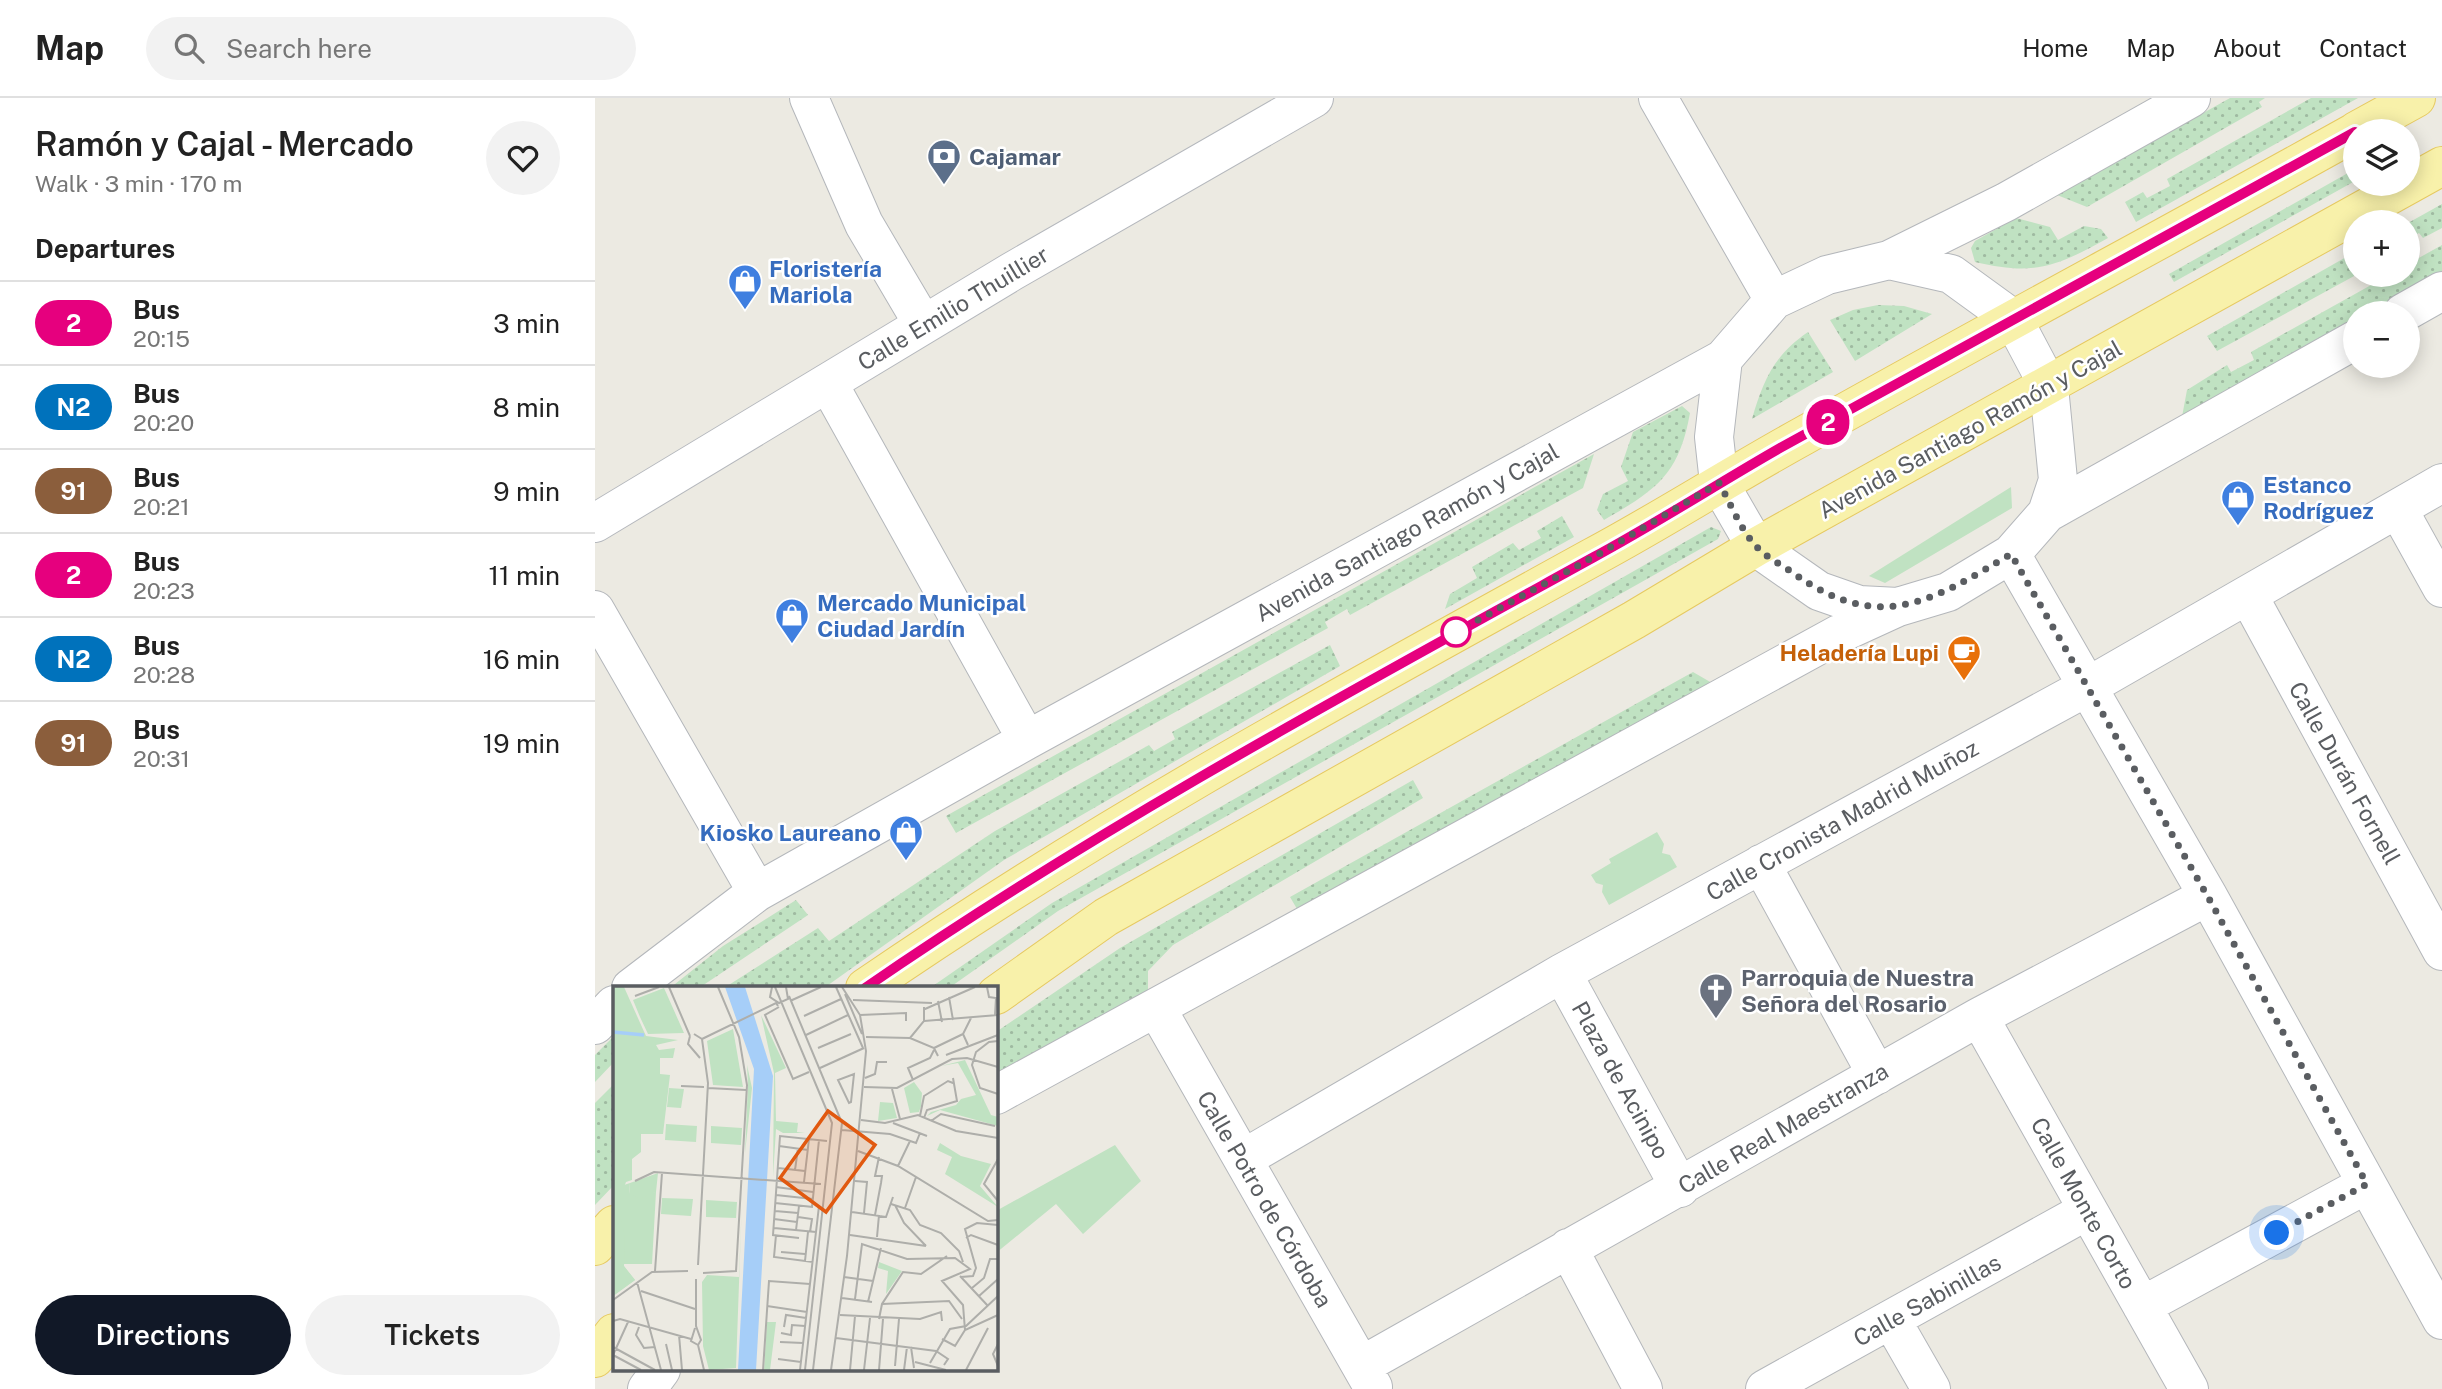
<!DOCTYPE html>
<html lang="en">
<head>
<meta charset="utf-8">
<style>
  body { margin:0; font-family:"Public Sans",sans-serif; background:#f2f2f2; color:#222; height:100vh; display:flex; flex-direction:column; font-size:26px; white-space:nowrap }
  * { box-sizing:border-box; margin:0 }
  p { font-size:23px; color:#767676 }
  .icon { flex:none; width:38px; height:38px; fill:none; stroke:currentColor; stroke-width:2; stroke-linecap:round; stroke-linejoin:round }
  .map { position:relative; flex:1; overflow:hidden }
  .panel { display:flex; flex-direction:column; background:#fff; width:595px }
  .panel>* { flex:none }
  .badge { padding:0 14px; border-radius:23px; font-size:24px; line-height:46px }
  .buttons { position:absolute; left:1748px; top:21px; display:grid; gap:14px }
  .buttons a { display:grid; place-items:center; width:77px; height:77px; border-radius:50%; background:#fff; box-shadow:0 4px 18px #0003; font-size:35px }
  .you { position:absolute; width:35px; height:35px; margin:-18px; border:5px solid #fff; border-radius:50%; background:#1a73e8; box-shadow:0 0 0 10px #1a73e833 }
  .map>.badge { position:absolute; translate:-50% -50%; box-shadow:0 0 0 4px #fff }
  h2 { padding:0 35px; font-size:26px; line-height:63px }
  .round { display:grid; place-items:center; flex:none; width:74px; height:74px; border-radius:37px; background:#f2f2f2 }
  .head { display:flex; align-items:center; justify-content:space-between; height:119px; padding:0 35px }
  h1 { font-size:33px; font-weight:600; line-height:52px }
  .action { display:flex; gap:14px; margin-top:auto; padding:14px 35px }
  .action a { flex:1; height:80px; border-radius:42px; background:#111827; color:#fff; font-size:28px; font-weight:600; line-height:80px; text-align:center }
  .action a+a { background:#f2f2f2; color:#222 }
  ul { padding:0; list-style:none }
  li { display:flex; align-items:center; gap:21px; height:84px; padding:0 35px; border-top:2px solid #e0e0e0 }
  li div { flex:1 }
  li b { display:block; font-size:26px }
  li em { font-style:normal }
  li .badge { min-width:77px; font-weight:700; text-align:center }
  header { display:flex; align-items:center; gap:42px; box-sizing:border-box; height:98px; padding:0 35px; background:#fff; border-bottom:2px solid #e0e0e0 }
  header strong { font-size:33px }
  nav { display:flex; gap:38px; margin-inline-start:auto; font-size:24px }
  .search { width:490px; height:63px; background:#f2f2f2; display:flex; align-items:center; gap:18px; box-sizing:border-box; padding:0 24px; border-radius:38px; color:#767676; font-size:26px }
  main { display:flex; flex:1; min-height:0 }
  .map>svg:first-child { display:block }
</style>
</head>
<body>
<header>
<strong>Map</strong>
<div class="search"><svg class="icon" aria-label="search" viewBox="0 0 24 24"><circle cx="10" cy="10" r="6"/><path d="M15 15l6 6"/></svg>Search here</div>
<nav><a>Home</a><a>Map</a><a>About</a><a>Contact</a></nav>
</header>
<main>
<section class="panel">
<div class="head"><div><h1>Ramón y Cajal - Mercado</h1><p>Walk · 3 min · 170 m</p></div><a class="round"><svg class="icon" aria-label="heart" viewBox="0 0 24 24"><path d="M12 20l-8-8c-3-5 5-10 8-4 3-6 11-1 8 4z"/></svg></a></div>
<h2>Departures</h2>
<ul>
<li><span class="badge" style="background:#e6007e;color:#fff">2</span><div><b>Bus</b><p>20:15</p></div><em>3 min</em></li>
<li><span class="badge" style="background:#0072bc;color:#fff">N2</span><div><b>Bus</b><p>20:20</p></div><em>8 min</em></li>
<li><span class="badge" style="background:#8b5e3c;color:#fff">91</span><div><b>Bus</b><p>20:21</p></div><em>9 min</em></li>
<li><span class="badge" style="background:#e6007e;color:#fff">2</span><div><b>Bus</b><p>20:23</p></div><em>11 min</em></li>
<li><span class="badge" style="background:#0072bc;color:#fff">N2</span><div><b>Bus</b><p>20:28</p></div><em>16 min</em></li>
<li><span class="badge" style="background:#8b5e3c;color:#fff">91</span><div><b>Bus</b><p>20:31</p></div><em>19 min</em></li>
</ul>
<div class="action"><a>Directions</a><a>Tickets</a></div>
</section>
<div class="map">
<svg width="1847" height="1291" viewBox="0 0 1847 1291">
  <defs>
    <pattern id="grass-dots" width="8" height="8" patternUnits="userSpaceOnUse" patternTransform="scale(1.75)"><rect width="8" height="8" fill="#c0e2c2"/><path d="M2 2h.1M6 6h.1" fill="none" stroke="#9fbaa1" stroke-width="1.8" stroke-linecap="round"/></pattern>
  </defs>
  <rect width="100%" height="100%" fill="#eceae2"/>
  <path fill="url(#grass-dots)" d="M1635,0H1670L1664,4L1667,9L1492,109L1462,97Z
    M1716,0H1763L1541,124L1530,104L1548,94L1552,100L1575,88L1572,81Z
    M1760,71V83L1579,184L1574,176Z
    M1847,106V130L1828,140L1824,135L1813,141V125Z
    M1421,120L1455,129L1463,142L1489,128L1506,131L1513,140C1461,169 1439,178 1380,164L1376,150L1380,143Z
    M1847,147V178L1780,215H1760V226L1586,324L1592,292L1632,267L1636,274L1659,262L1656,254L1794,177H1813V166Z
    M1760,154L1761,177L1622,253L1612,238Z
    M1283,207L1309,208L1337,216L1260,263L1235,222L1258,212Z
    M1213,234L1238,274L1157,321C1168,283 1179,257 1213,234Z
    M1087,308L1095,315C1084,377 1061,392 1009,422L1002,412L1008,396L1033,383L1026,369L1038,334Z
    M999,356L988,390L755,517L752,511L730,524L733,530L361,735L351,718Z
    M967,418L979,439L850,511L855,496L882,480L877,469L918,445L924,452L946,440L942,433Z
    M1116,429L1126,433L1123,441L463,813L354,890H335L457,805Z
    M735,547L745,568L409,762L229,890H129L223,830L234,843L400,733L554,647L559,653L580,641L577,634Z
    M1098,574L1117,585L705,816L695,799Z
    M818,682L828,700L578,847L553,873V898L401,985V934L525,850Z
    M201,802L213,817L104,890H75L128,848Z
    M19,938V964L0,984V957Z
    M19,986V1087L0,1107V1005Z"/>
  <path fill="#c0e2c2" d="M1416,389L1417,410L1290,485L1274,478Z
    M1062,734L1069,746L1067,755L1075,757L1082,769L1014,807L1007,794L1008,787L1001,785L996,777L1016,765L1014,761Z
    M520,1047L546,1083L488,1136L461,1106L401,1155V1113Z"/>
  <g fill="none" stroke-linecap="round" stroke-linejoin="round">
    <g stroke="#b4b7bb" stroke-width="40">
      <path id="minor" d="M1063,0L1179,202
        M1294,162L1356,176L1418,221L1454,289L1463,382L1452,415
        M1808,215L1847,193
        M1128,261L1119,339L1124,385L1161,449L1224,493L1264,507L1303,509
        M233,285L432,642
        M1803,411L1847,490
        M1416,456L1613,798L1847,1222
        M1653,497L1847,853
        M0,512L162,794
        M1166,766L1282,977
        M967,875L1085,1090
        M36,890L162,794L432,642L1128,261L1179,202L1232,177L1294,162L1411,104L1596,0
        M562,911L778,1289
        M1384,919L1594,1291
        M0,927L19,907
        M401,997L1244,536L1303,509L1353,494L1416,456L1452,415L1760,242
        M648,1061L967,875L1492,589L1847,385
        M973,1150L1048,1291
        M1547,1208L1772,1086
        M1297,1223L1336,1291
        M766,1268L1384,919L1613,798
        M52,1291L66,1272
        M1170,1291L1493,1112"/>
    </g>
    <g stroke="#b4b7bb" stroke-width="40">
      <path id="tertiary" d="M214,0L269,126L328,226"/>
    </g>
    <g stroke="#b5b8bd" stroke-width="40">
      <path id="secondary" d="M0,425L416,174L719,0"/>
    </g>
    <g stroke="#e6c961" stroke-width="40">
      <path id="primary" d="M1761,33L1821,0
        M270,890C502,730 751,595 998,459C1069,421 1137,377 1208,338C1391,235 1577,136 1760,34
        M401,897L511,819L1039,522L1161,449L1847,68
        M0,1148L19,1127
        M0,1260L19,1235"/>
    </g>
    <use href="#minor" stroke="#fff" stroke-width="38"/>
    <use href="#tertiary" stroke="#fff" stroke-width="38"/>
    <use href="#secondary" stroke="#fff" stroke-width="38"/>
    <use href="#primary" stroke="#f8f1aa" stroke-width="38"/>
  </g>
  <g fill="none" stroke-linecap="round" stroke-linejoin="round">
    <g stroke="#fff" stroke-width="16">
      <path id="line" d="M270,890C502,730 752,595 999,459C1062,425 1122,386 1185,350C1376,244 1569,140 1760,34"/>
    </g>
    <use href="#line" stroke="#e6007e" stroke-width="10"/>
    <path stroke="#5a5d61" stroke-width="7" stroke-dasharray="0 12.6" d="M861,534L1004,456L1124,385C1135,404 1146,433 1162,449C1172,460 1189,468 1201,477C1285,536 1338,503 1416,456L1613,799L1772,1086L1682,1135"/>
  </g>
  <defs>
    <g id="bank-pin" transform="scale(1.75)"><path d="M0 17L-7.5 6A9.5 9.5 0 1 1 7.5 6Z" fill="#5c6f8a" stroke="#fff"/><path d="M-6-4H6V4H-6ZM0-2.3a2.3 2.3 0 1 0 0 4.6a2.3 2.3 0 1 0 0-4.6Z" fill="#fff"/></g>
    <g id="shop-pin" transform="scale(1.75)"><path d="M0 17L-7.5 6A9.5 9.5 0 1 1 7.5 6Z" fill="#3f7fe0" stroke="#fff"/><path d="M-5-2.5h2.3a2.7 3.5 0 0 1 5.4 0H5L5.5 6h-11ZM-1.5-2.5h3a1.5 2.3 0 0 0-3 0Z" fill="#fff"/></g>
    <g id="cafe-pin" transform="scale(1.75)"><path d="M0 17L-7.5 6A9.5 9.5 0 1 1 7.5 6Z" fill="#e8710a" stroke="#fff"/><path d="M-5.5-4.5H6V0H3Q3 3.5 0 3.5H-2.5Q-5.5 3.5-5.5 0ZM3-3.2v2h1.7v-2ZM-6 4.5H4V6H-6Z" fill="#fff"/></g>
    <g id="church-pin" transform="scale(1.75)"><path d="M0 17L-7.5 6A9.5 9.5 0 1 1 7.5 6Z" fill="#6b7280" stroke="#fff"/><path d="M-1.2-6h2.4v3.5h3.3v2.4h-3.3V6h-2.4V-.1h-3.3v-2.4h3.3Z" fill="#fff"/></g>
  </defs>
  <g fill-rule="evenodd">
    <use href="#bank-pin" x="349" y="58"/>
    <use href="#shop-pin" x="150" y="183"/>
    <use href="#shop-pin" x="1643" y="399"/>
    <use href="#shop-pin" x="197" y="517"/>
    <use href="#cafe-pin" x="1369" y="554"/>
    <use href="#shop-pin" x="311" y="734"/>
    <use href="#church-pin" x="1121" y="892"/>
  </g>
  <circle fill="#fff" stroke="#e6007e" stroke-width="3.5" cx="861" cy="534" r="14"/>
  <g text-anchor="middle" dominant-baseline="central" stroke-width="5" stroke-linejoin="round" paint-order="stroke">
    <g font-size="23" font-weight="bold" fill="#4e5e75" stroke="#fff" text-anchor="start">
      <text x="374" y="58">Cajamar</text>
    </g>
    <g font-size="23" font-weight="bold" fill="#366cbe" stroke="#fff" text-anchor="start">
      <text x="174" y="170">Floristería<tspan x="174" dy="26">Mariola</tspan></text>
      <text x="1668" y="386">Estanco<tspan x="1668" dy="26">Rodríguez</tspan></text>
      <text x="222" y="504">Mercado Municipal<tspan x="222" dy="26">Ciudad Jardín</tspan></text>
      <text x="286" y="734" text-anchor="end">Kiosko Laureano</text>
    </g>
    <g font-size="23" fill="#5a5d61" stroke="#fff">
      <text transform="translate(358 210) rotate(-31)">Calle Emilio Thuillier</text>
      <text transform="translate(1375 331) rotate(-29)">Avenida Santiago Ramón y Cajal</text>
      <text transform="translate(812 434) rotate(-29)">Avenida Santiago Ramón y Cajal</text>
      <text transform="translate(1750 675) rotate(61)">Calle Durán Fornell</text>
      <text transform="translate(1247 722) rotate(-29)">Calle Cronista Madrid Muñoz</text>
      <text transform="translate(1026 982) rotate(61)">Plaza de Acinipo</text>
      <text transform="translate(1188 1030) rotate(-30)">Calle Real Maestranza</text>
      <text transform="translate(670 1101) rotate(60)">Calle Potro de Córdoba</text>
      <text transform="translate(1489 1105) rotate(61)">Calle Monte Corto</text>
      <text transform="translate(1332 1202) rotate(-29)">Calle Sabinillas</text>
    </g>
    <g font-size="23" font-weight="bold" fill="#c56008" stroke="#fff" text-anchor="end">
      <text x="1344" y="554">Heladería Lupi</text>
    </g>
    <g font-size="23" font-weight="bold" fill="#5b616d" stroke="#fff" text-anchor="start">
      <text x="1146" y="879">Parroquia de Nuestra<tspan x="1146" dy="26">Señora del Rosario</tspan></text>
    </g>
  </g>
  <g transform="translate(18 888)">
    <rect width="385" height="385" fill="#eceae2"/>
    <path d="M51,2L71,47L35,48L27,31L20,14ZM120,43L130,101L100,99L94,55ZM17,197L16,208L43,206L39,278H9L22,294L0,310V222L11,199Z" fill="#c0e2c2"/>
    <path d="M0,1H11L33,50L65,54L43,59L46,64L62,62L60,72H47V88L57,89L50,148H28V166L19,173V194L13,196L4,220L12,249L11,280L22,294L0,310ZM148,29L173,82L162,87L163,135L185,137L184,146L192,147H170L163,143L160,191L161,87ZM352,74L378,129L385,131V140L327,124L314,130L318,126L343,119L348,113L363,109L345,77L328,80ZM134,79L139,102L132,167L135,98ZM301,96L309,107L308,120L306,126L297,127L291,102ZM56,102L71,103L68,122L54,121ZM267,116L280,117L284,132L265,135ZM53,138L84,140L83,156L52,154ZM98,140L129,142L128,159L98,157ZM327,157L348,170L378,178L367,200L385,221L332,188L339,171L324,164ZM45,187L43,206L27,212L16,208L17,197ZM49,212L80,213L78,230L48,228ZM129,213L123,382L96,384L90,360L89,296L94,289L126,291ZM93,214L124,216L123,232L93,231ZM266,276L289,285L273,308L275,285L265,282ZM154,336H163L157,384H151Z" fill="#c0e2c2"/>
    <path d="M112,1H132L160,90L143,384H125L141,83Z" fill="#a6cef8"/>
    <path fill="none" stroke="#a6cef8" stroke-width="3.5" d="M0,46L31,49"/>
    <path fill="none" stroke="#aeaeaa" stroke-width="2" d="M56,1L77,50M159,1L157,11L166,17L175,13L173,1M162,1L219,137L192,384M223,1L250,62M374,1L376,11L383,12L382,29M232,8L249,48M22,10L46,1M176,10L229,137L200,384M336,11L340,34M240,14L319,17M177,15L208,1M325,15L329,36M166,21L152,29L180,93L196,86M312,23L362,1M247,29L293,27V35M191,30L228,13M311,35L385,29M81,48L89,53L95,97L85,279M193,49L235,29M77,50L75,58L87,72M253,51L297,52L321,62L325,70M297,52L311,35V21M89,53L163,17L165,20M385,55L376,56L363,66L359,79L367,102L385,108M355,59L350,48L358,32M205,62L238,48M321,62L350,48M333,69L385,49M207,82L251,62M241,88L238,116L236,117L225,94ZM252,92L262,88L264,76H274M300,94L295,82L317,72L321,64M68,100L91,101M251,101L284,102L339,73L354,72L385,81M95,102L133,104M279,103L287,133M307,130L311,110L335,95L340,97M311,132L314,124L344,115L340,92M248,134L272,137L305,129L343,145L385,152M318,135L328,128L382,140M280,137L314,150M229,144L277,148L303,157L307,147M166,160L195,164M245,165L285,180L375,235L385,234M385,173L371,198L385,215M285,180L297,155M165,182L192,185M182,184L185,162M22,195L41,186L208,198M242,195L254,196L251,227M191,196L196,153M163,201L200,206M163,209L200,213M162,217L200,221M278,218L297,224L307,239L328,247L346,265L350,276M282,219L291,237L313,260M199,221L206,154M292,222L303,191M162,225L185,227M239,226L273,231L280,211M262,229L268,197L269,190H262L266,171M185,231L199,233L197,246M161,233L184,236M161,242L203,246M183,244L186,220M163,249L161,271L200,276M237,249L313,260M264,251L266,229M186,252L160,249L167,150L214,155M353,252L358,249L385,259M168,266L192,268M192,275L195,246M42,285L49,187M90,287L123,285L134,99L126,51L105,1M347,290L375,320M231,291L260,295M348,291L360,290L363,282L352,243L364,237L385,239M83,293V340L88,354L85,359M24,296L48,384M359,302L371,292L377,273H385M28,305L82,323M366,310L385,293M229,312L259,316M242,313L249,258L294,273L342,272L357,283L329,295L350,319L352,344M0,314L39,286L75,285M255,316L268,262M269,318L336,315L349,333M154,320L194,326M227,329L307,333L328,326L329,335M266,333L269,318L290,286L308,288L334,270M0,335L7,333L78,353M26,341L23,349L31,362L42,361M171,341L173,329L193,332M82,342L78,355L85,359M168,347L178,349L179,339L192,340M66,349L69,384M223,352L323,365L335,373L331,379M329,353L342,360L352,344L385,329M167,356L190,357M53,358L59,384M385,358L380,368L385,380M85,359L91,384M0,361L42,384M298,361L301,382M0,369L15,336M0,369L28,384M165,373L188,376M302,376L333,384M317,377L337,343L353,340L385,310M282,380L286,333M150,384L156,295L197,298M187,384L206,220M218,384L234,270L253,65L247,29L229,1M237,384L242,330M251,384L257,332M266,384L270,333M291,384L294,361M353,384L375,342"/>
    <path fill="#e15910" fill-opacity="0.15" stroke="#e15910" stroke-width="3.5" d="M215,125L262,159L213,226L167,192Z"/>
    <rect width="385" height="385" fill="none" stroke="#5a5d61" stroke-width="3.5"/>
  </g>
</svg>
<div class="buttons">
<a><svg class="icon" aria-label="layers" viewBox="0 0 24 24"><path d="M12 4l9 5-9 5-9-5zM3 14l9 5 9-5"/></svg></a>
<a>+</a>
<a>−</a>
</div>
<div class="you" style="left:1682px;top:1135px"></div>
<b class="badge" style="left:1233px;top:324px;background:#e6007e;color:#fff">2</b>
</div>
</main>
</body>
</html>
